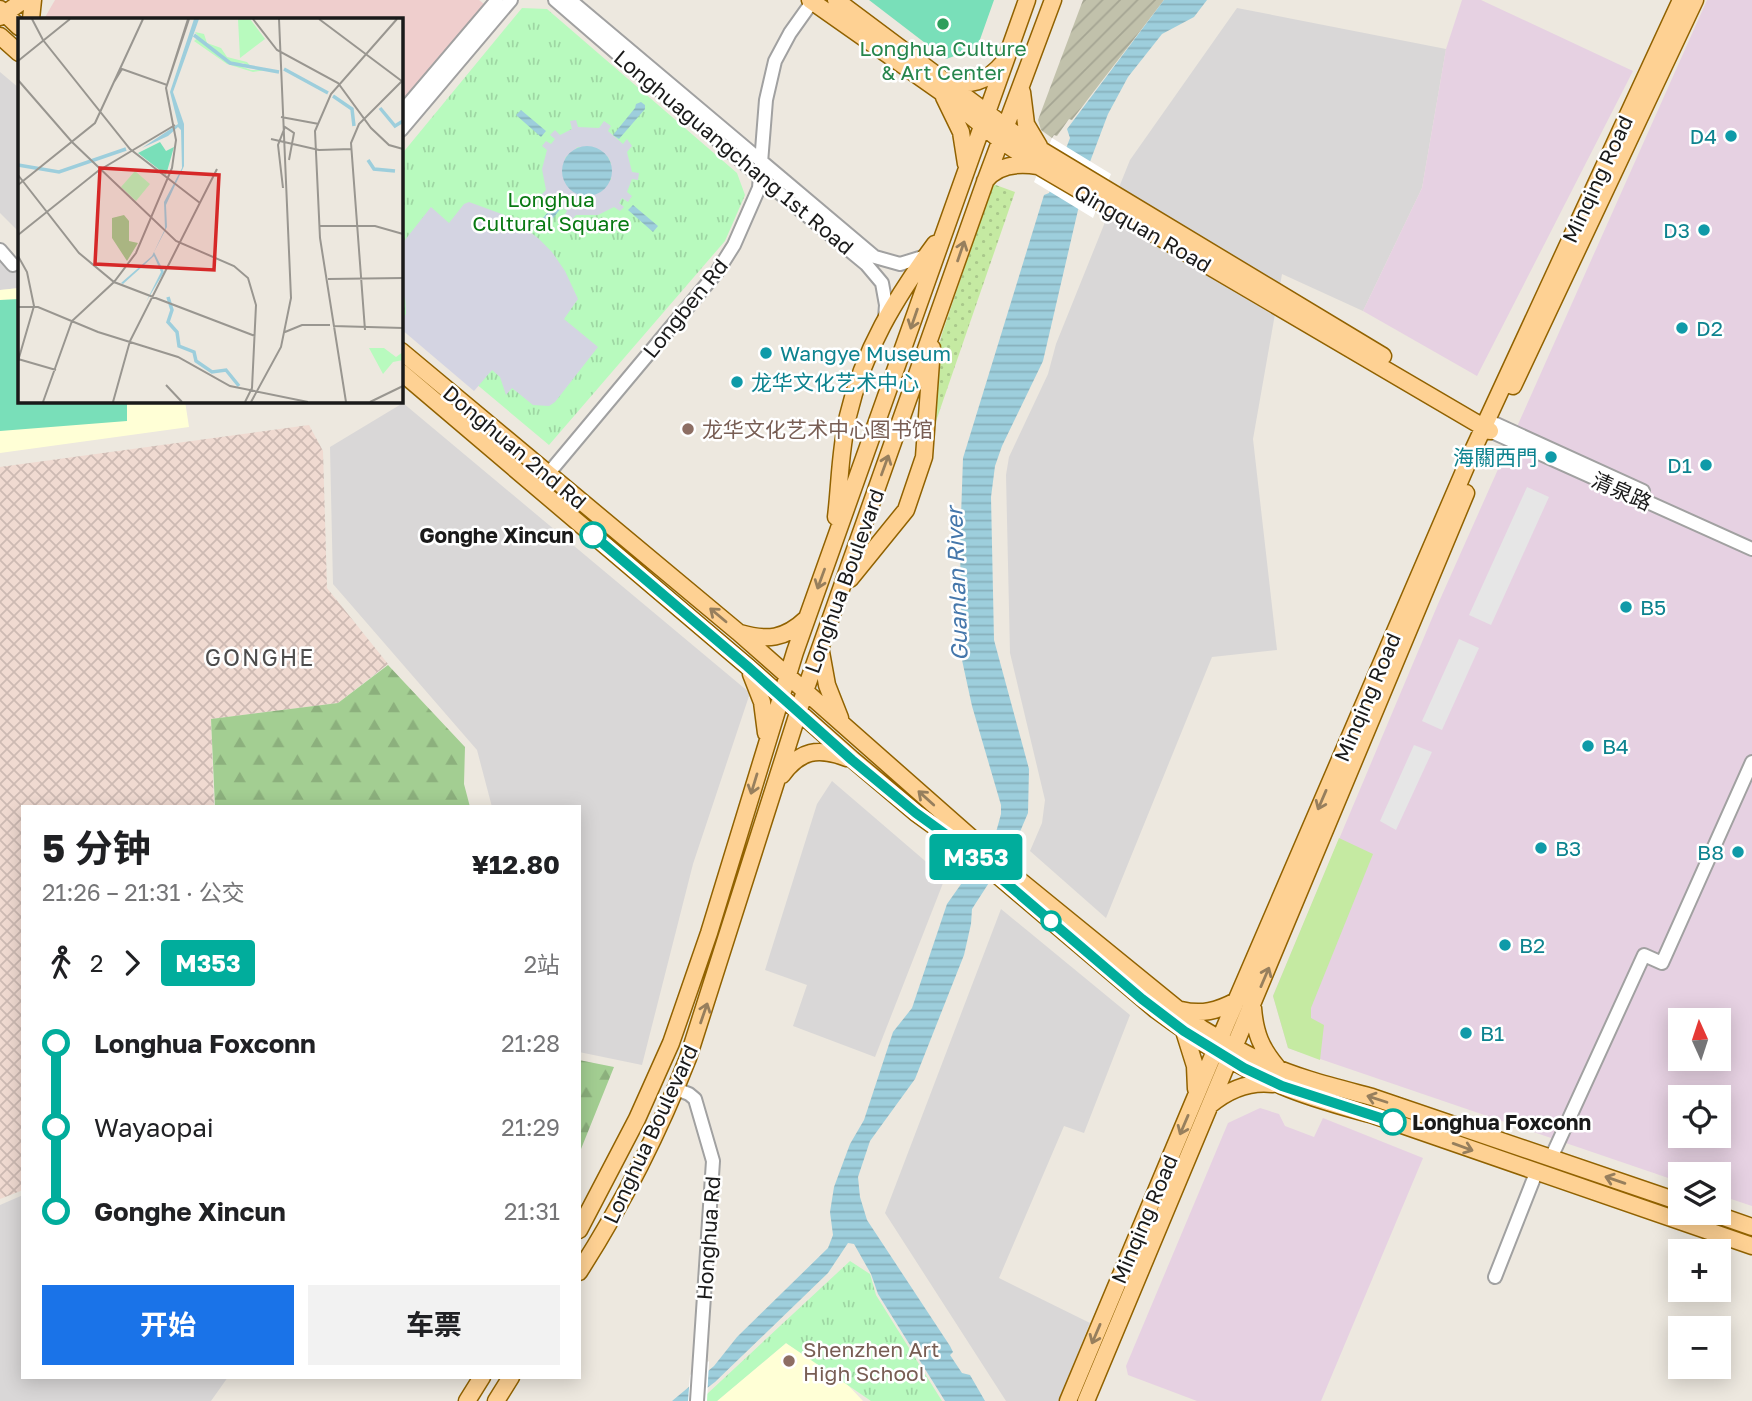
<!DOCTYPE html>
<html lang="zh">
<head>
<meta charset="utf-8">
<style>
  body { margin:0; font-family:"Golos Text","Noto Sans SC",sans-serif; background:#f2f2f2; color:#202124; height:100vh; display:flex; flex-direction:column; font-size:26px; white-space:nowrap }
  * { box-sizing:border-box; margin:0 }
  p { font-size:23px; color:#757577 }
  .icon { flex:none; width:38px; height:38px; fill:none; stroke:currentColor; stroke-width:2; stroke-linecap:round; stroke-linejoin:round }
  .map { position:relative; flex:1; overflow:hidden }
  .side { position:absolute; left:21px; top:805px; width:560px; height:574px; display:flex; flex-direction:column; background:#fff; border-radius:0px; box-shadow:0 4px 18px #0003 }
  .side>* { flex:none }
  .badge { padding:0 14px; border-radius:5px; font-size:24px; line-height:46px }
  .needle { width:46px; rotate:357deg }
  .tools { position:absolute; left:1668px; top:1008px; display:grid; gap:14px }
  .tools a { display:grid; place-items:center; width:63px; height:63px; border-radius:0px; background:#fff; box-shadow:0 4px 18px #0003; font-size:35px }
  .map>.badge { position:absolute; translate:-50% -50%; box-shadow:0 0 0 4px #fff }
  .legs { display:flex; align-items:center; gap:10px; height:77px; padding:0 21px; font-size:23px }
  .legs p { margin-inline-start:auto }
  .overview { display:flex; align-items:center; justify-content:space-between; height:119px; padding:0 21px }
  h1 { font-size:38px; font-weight:700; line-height:52px }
  .button { display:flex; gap:14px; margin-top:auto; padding:14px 21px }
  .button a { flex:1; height:80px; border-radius:0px; background:#1a73e8; color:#fff; font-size:28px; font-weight:700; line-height:80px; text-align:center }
  .button a+a { background:#f2f2f2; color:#202124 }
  ul { padding:0 21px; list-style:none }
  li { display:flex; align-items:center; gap:24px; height:84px; font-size:26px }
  li i { display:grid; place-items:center; width:10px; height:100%; margin:0 9px; background:currentColor }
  li i::after { content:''; width:18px; height:18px; margin:-9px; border:5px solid; border-radius:50%; background:#fff }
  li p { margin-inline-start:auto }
  li:first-child i { background:linear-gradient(#0000 50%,currentColor 0) }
  li:last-child i { background:linear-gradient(currentColor 50%,#0000 0) }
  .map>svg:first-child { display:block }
</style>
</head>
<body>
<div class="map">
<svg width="1752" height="1401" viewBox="0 0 1752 1401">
  <defs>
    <pattern id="military-cross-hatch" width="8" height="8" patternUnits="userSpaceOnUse" patternTransform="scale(1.75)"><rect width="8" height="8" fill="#f0dad1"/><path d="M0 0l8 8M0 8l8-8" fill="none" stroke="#cdbab3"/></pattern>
    <pattern id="construction-furrows" width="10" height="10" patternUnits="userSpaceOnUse" patternTransform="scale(1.75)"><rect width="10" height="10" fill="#c1c1ab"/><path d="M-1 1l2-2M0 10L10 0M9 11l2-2" fill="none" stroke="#a5a593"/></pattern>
    <pattern id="grass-dots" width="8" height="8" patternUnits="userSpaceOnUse" patternTransform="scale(1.75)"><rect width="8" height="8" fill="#c5eaa2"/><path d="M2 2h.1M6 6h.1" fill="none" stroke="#a9c88b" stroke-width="1.8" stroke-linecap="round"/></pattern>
    <pattern id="forest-firs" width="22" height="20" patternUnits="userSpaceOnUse" patternTransform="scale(1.75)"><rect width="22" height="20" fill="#a3ce92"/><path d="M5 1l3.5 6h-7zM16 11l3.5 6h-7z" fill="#8cb07d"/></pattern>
    <pattern id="park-tufts" width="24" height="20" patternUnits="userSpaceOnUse" patternTransform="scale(1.75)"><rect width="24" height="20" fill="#b8fabe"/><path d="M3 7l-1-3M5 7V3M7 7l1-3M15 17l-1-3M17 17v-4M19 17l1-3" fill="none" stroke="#9ed6a3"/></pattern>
    <pattern id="water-rules" width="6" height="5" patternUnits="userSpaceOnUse" patternTransform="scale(1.75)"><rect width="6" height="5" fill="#9dcedc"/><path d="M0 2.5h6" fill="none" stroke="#87b0bc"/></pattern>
  </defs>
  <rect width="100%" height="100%" fill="#ede8df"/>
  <path fill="#d9d7d7" d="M1237,8L1446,49L1422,188L1363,311L1282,274L1253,439L1277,650L1212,657L1106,918L1030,851L1042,823L1045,800L1010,653L1006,475L1009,457L1048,374L1056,344L1130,160Z
    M0,72L19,88V232L0,213Z
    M0,244L19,266V288L0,290Z
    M403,403L750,693L693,864L642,1065L579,1052V807H492L477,750L333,584L330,447Z
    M832,781L945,878L875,1057L793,1026L807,985L765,970L817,804Z
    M1001,909L1130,1015L1084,1133L1064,1126L999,1278L1090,1323L1058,1401H1006L885,1213Z
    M23,1195V1377H228L211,1401H0V1205Z"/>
  <path fill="#efcecd" d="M55,0H479L484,4L401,103V19H44Z"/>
  <path fill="#e6d1e2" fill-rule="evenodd" d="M1462,0H1481L1633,71L1477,376L1363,311L1422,188L1446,49Z
    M1707,0H1752V1206L1719,1195L1718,1174H1680V1182L1288,1048L1273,996L1438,604ZM1680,1020H1718V1059H1680ZM1680,1097H1718V1136H1680Z
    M1260,1108L1279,1114L1285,1126L1314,1137L1323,1118L1423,1158L1321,1401H1197L1128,1375L1126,1366L1228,1123Z"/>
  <path fill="#ffffd6" d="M19,288V401H185L189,427L0,453V290Z
    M786,1343L843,1380L863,1401H717Z"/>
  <path fill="url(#military-cross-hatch)" d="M309,425L323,451L327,588L388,664L338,703L211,719L214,807H23V1190L0,1199V467Z"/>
  <path fill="url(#construction-furrows)" d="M1083,0H1164L1072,120L1069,119L1057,136L1054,135L1052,138L1041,130L1038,120Z"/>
  <path fill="url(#grass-dots)" d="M993,184L1015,192L934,427L938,350L942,334Z"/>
  <path fill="url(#forest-firs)" d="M388,665L465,747L464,784L470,807H215L211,719L338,703Z
    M579,1060L614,1067L579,1154Z"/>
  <path fill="url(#park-tufts)" d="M522,8L547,9L737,173L745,195L725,241L549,445L401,321V155Z
    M850,1261L870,1274L876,1295L942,1401H871L786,1343L717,1401H707V1394Z"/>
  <path fill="#c5eaa2" d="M1339,838L1373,854L1311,1008V1018L1324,1025L1320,1060L1288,1048L1273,996Z"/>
  <path fill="#79dfb9" d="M869,0H994L977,48L946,59Z
    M19,299V401H127V421L0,431V300Z"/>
  <path fill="#e6e6e6" d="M1527,487L1549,497L1491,625L1469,615Z
    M1459,639L1479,648L1442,730L1422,721Z
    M1414,745L1432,752L1396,830L1380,821Z"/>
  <path fill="#d4d4e2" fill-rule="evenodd" d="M576,120L578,127L599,128L604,121L611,126L608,131L623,144L627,139L632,146L627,152L632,172L639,173L638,180L632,179L627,192L632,196L628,202L622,198L619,203L624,207L620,211L614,207L598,215H576L572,220L563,217L567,211L551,198L546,203L541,195L546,190L542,169L547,150L542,146L546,141L551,144L555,139L550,135L555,130L560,135L572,129L570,121ZM578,147L608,157L611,164V180L565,158Z
    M469,202L510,217L538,238L552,252L565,271L578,299L564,319L598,347L555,402L549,406L533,405L512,388L506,395L500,377L492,370L474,391L401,329V320L406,314L405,298L401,295V245L431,207L449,223L464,204Z"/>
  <path fill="url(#water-rules)" d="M1164,0H1207L1194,17L1162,34L1128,77L1108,114L1088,167L1043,361L1002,446L995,466L991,497L994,640L1029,769L1028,813L1016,841L972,909L971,924L964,955L915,1079L870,1141L858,1177L860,1197L867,1220L950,1346L953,1352L950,1355L962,1373L970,1375L985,1401H945L878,1294L871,1274L854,1244L848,1243L828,1273L715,1382L690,1401H672L714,1366L737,1337L828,1248L833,1235L830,1212L834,1187L850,1144L864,1120L893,1032L912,1008L947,904L995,836L1001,814V805L972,706L962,660L960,546L963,458L1044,195L1049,193L1070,138L1067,129Z
    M641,102L645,105V109L619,139L613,135L635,108L636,104Z
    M521,110L546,131L541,137L516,115Z
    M562 171a25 25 0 1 1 50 0a25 25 0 1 1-50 0Z
    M556,203L561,208L543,231L536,226Z
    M633,205L658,226L653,232L628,210Z"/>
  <path fill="#fff" d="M1052,138L1111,174L1093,218L1034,182Z
    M709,1361L707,1401H688L690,1375Z"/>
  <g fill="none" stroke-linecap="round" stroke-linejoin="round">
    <g stroke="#a1a1a1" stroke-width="16">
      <path id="minor" d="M555,0L760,177L866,264L882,283L886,305L885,318
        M570,0L875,257L900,264L926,256
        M401,113L497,0
        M401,130L511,0
        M0,250L13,265
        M1496,424L1643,491
        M1492,432L1752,549
        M548,474L717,272L734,245L759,188L766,100L775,61L790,33L812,2
        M676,1089L689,1094L695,1099L713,1161L697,1401
        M1551,1158L1644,955L1662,963L1752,762
        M1495,1277L1536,1173"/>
    </g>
    <g stroke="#916200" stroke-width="19">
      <path id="major" d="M810,0L941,92L1000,140L1040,167L1490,431
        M836,0L1018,136L1383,356
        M0,9L19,27
        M0,17L24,0
        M31,19L33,0
        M0,36L19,53
        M946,81C970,87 987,82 1003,63
        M1022,92L1026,124L1039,146
        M944,97L961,132L966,164
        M985,181C997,165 1019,163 1038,166
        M401,351L738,632L1018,879L1201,1028C1221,1040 1241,1052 1263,1062C1297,1078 1335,1087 1372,1097L1680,1202
        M401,372L747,666L852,759L916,813L970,852L1156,1010C1195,1039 1237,1067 1282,1086C1312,1099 1344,1107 1376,1116L1752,1246
        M1513,386L1695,0
        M836,517C840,484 840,449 848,416C863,351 896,297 935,244
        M850,579L906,510L924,457L932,348
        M740,633C767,641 785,639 806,619
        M821,652L827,685L840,718
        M751,674L762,702L766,733
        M782,775C800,750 818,747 847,758
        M1253,1008C1255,1033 1261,1048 1277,1067
        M1181,1010C1202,1015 1217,1011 1236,1001
        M1184,1031L1195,1066L1196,1089
        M1210,1105C1228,1090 1249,1081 1273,1084
        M1712,1213L1752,1227
        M579,1230L637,1119L671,1043L709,933L795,652L1027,0
        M579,1272C622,1205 659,1132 688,1058L805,691L985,182L1053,0
        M467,1401L482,1377
        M496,1401L511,1377
        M1068,1401L1227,1022L1474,448L1681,0
        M1086,1401L1466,493"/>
    </g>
    <use href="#minor" stroke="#fff" stroke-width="12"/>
    <use href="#major" stroke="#fed193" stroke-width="16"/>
  </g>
  <defs><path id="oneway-shaft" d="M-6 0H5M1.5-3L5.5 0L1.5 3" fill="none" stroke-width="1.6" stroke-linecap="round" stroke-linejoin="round" transform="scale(1.75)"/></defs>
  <g stroke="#977f5d">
    <use href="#oneway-shaft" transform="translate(961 251) rotate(-71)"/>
    <use href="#oneway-shaft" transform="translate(914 319) rotate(109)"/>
    <use href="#oneway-shaft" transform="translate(885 465) rotate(-70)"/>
    <use href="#oneway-shaft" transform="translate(821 579) rotate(110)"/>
    <use href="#oneway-shaft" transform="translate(718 615) rotate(-140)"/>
    <use href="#oneway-shaft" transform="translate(754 784) rotate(107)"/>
    <use href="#oneway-shaft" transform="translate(926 798) rotate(-138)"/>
    <use href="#oneway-shaft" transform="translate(1322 800) rotate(113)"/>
    <use href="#oneway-shaft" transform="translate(1265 977) rotate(-67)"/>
    <use href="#oneway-shaft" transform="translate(704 1013) rotate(-71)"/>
    <use href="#oneway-shaft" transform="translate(1377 1099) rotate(-162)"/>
    <use href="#oneway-shaft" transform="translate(1184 1125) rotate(113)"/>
    <use href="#oneway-shaft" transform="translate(1463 1147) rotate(20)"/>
    <use href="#oneway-shaft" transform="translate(1615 1180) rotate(-161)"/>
    <use href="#oneway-shaft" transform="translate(1096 1334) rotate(113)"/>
  </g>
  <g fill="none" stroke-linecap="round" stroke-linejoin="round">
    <g stroke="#fff" stroke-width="16">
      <path id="line-1" d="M593,535L747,666L852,760L916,813L970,852L1142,999L1184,1031L1244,1068L1282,1086L1393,1122"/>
    </g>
    <use href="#line-1" stroke="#01ad9c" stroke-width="10"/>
  </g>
  <circle fill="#2e9e5b" stroke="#fff" stroke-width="2.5" cx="943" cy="24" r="7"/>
  <g fill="#0f9aa8" stroke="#fff" stroke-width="2.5">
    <circle cx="1731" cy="136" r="7"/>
    <circle cx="1704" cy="230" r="7"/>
    <circle cx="1682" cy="328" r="7"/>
    <circle cx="766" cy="353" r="7"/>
    <circle cx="737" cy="382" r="7"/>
    <circle cx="1551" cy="457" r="7"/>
    <circle cx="1706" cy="465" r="7"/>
    <circle cx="1626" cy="607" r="7"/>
    <circle cx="1588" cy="746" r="7"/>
    <circle cx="1541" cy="848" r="7"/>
    <circle cx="1738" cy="852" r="7"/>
    <circle cx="1505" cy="945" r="7"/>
    <circle cx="1466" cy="1033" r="7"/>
  </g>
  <g fill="#8d6e63" stroke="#fff" stroke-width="2.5">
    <circle cx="688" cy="429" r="7"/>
    <circle cx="789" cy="1361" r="7"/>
  </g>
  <g fill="#fff" stroke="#01ad9c" stroke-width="3.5">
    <circle cx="593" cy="535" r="12"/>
    <circle cx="1051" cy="921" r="9"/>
    <circle cx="1393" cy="1122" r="12"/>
  </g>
  <g text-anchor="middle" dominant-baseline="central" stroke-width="5" stroke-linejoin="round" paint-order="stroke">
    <g font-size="21" fill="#27864d" stroke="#fff">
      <text x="943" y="48">Longhua Culture<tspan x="943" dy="24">&amp; Art Center</tspan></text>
    </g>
    <g font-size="21" fill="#0d838f" stroke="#fff" text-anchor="start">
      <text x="1717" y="136" text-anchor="end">D4</text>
      <text x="1690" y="230" text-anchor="end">D3</text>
      <text x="1696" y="328">D2</text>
      <text x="780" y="353">Wangye Museum</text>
      <text x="751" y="382">龙华文化艺术中心</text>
      <text x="1537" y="457" text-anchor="end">海關西門</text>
      <text x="1692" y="465" text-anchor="end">D1</text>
      <text x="1640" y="607">B5</text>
      <text x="1602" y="746">B4</text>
      <text x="1555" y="848">B3</text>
      <text x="1724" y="852" text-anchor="end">B8</text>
      <text x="1519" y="945">B2</text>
      <text x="1480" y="1033">B1</text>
    </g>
    <g font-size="21" fill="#1a1a1a" stroke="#fff">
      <text transform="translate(734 152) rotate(40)">Longhuaguangchang 1st Road</text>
      <text transform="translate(1597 179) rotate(-65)">Minqing Road</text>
      <text transform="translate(1143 228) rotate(30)">Qingquan Road</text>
      <text transform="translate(685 308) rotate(-51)">Longben Rd</text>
      <text transform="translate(515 447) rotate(40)">Donghuan 2nd Rd</text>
      <text transform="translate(1622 491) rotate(24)">清泉路</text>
      <text transform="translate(844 581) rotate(-70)">Longhua Boulevard</text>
      <text transform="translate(1367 697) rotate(-67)">Minqing Road</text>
      <text transform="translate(650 1134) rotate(-65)">Longhua Boulevard</text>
      <text transform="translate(1144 1219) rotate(-67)">Minqing Road</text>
      <text transform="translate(708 1238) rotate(-86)">Honghua Rd</text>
    </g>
    <g font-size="21" fill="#087912" stroke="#fff">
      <text x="551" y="199">Longhua<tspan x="551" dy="24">Cultural Square</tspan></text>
    </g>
    <g font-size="21" fill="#785e54" stroke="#fff" text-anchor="start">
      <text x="702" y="429">龙华文化艺术中心图书馆</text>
      <text x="803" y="1349">Shenzhen Art<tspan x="803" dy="24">High School</tspan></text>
    </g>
    <g font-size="21" font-weight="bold" fill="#1a1a1a" stroke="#fff" text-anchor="end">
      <text x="574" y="535">Gonghe Xincun</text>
      <text x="1412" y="1122" text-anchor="start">Longhua Foxconn</text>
    </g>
    <g font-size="23" font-style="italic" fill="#4577ab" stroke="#fff">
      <text transform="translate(956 584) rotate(-92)">Guanlan River</text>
    </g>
    <g font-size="23" letter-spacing="2" fill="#4d4d4d" stroke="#fff">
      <text x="260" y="657">GONGHE</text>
    </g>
  </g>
  <g transform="translate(18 18)">
    <rect width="385" height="385" fill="#ede8df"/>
    <path d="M106,197L111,203V223L120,225L109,243L94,220V200Z" fill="#a3ce92"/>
    <path d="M220,1H232L247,21L222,40ZM177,14L186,16L189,25L203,30L209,39L229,44L234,50L225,45L217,46L233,52H249L235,54L209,46L176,23L181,19ZM117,153L132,166L118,183L103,169ZM351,330H366L378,339L385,334V342L375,344L365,356Z" fill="#b8fabe"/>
    <path d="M142,124L148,133L156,129L148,157L120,135Z" fill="#79dfb9"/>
    <path d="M176,1H181L155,74L166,106V148L148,187L149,209L136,234L146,254L128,284L143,254L136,238L105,266L103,265L134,238L147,211L146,184L164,150L163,112L160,109L150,118L124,130L160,106L152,74Z" fill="#9dcedc"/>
    <path fill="none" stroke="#9dcedc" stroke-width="3.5" d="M176,17L212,45L261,54M266,51L310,75M315,78L334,91L336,108M362,90L377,108L385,103M350,142L356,151L377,153M0,147L41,154L108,131M150,279L154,292L150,304L159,314L161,328L176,334L178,343L194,354L208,352L221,368"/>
    <path fill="none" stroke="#999690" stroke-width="2" d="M14,1L25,22L112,131L182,185M235,1L259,32L320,65L353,110L371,127L385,131M301,1L385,64M0,43L52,1M0,62L54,124L158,223L216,248L230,260L238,287L234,370L227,384M96,64L104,51L149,67L171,1M263,99L301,106M253,121L301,132L334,131M0,157L61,235L96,264L237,318M0,167L77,105L125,1M265,170L260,127L267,109L276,115L271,142M301,208H357L385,216M0,217L80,153L157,107M0,238L9,254L16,288L0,343M310,261L385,260M0,289H20L80,314L160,339L212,368L290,384M315,308L385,310M347,312L333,125L341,106L385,62M267,314L284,307H312M0,341L38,352M148,367L164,384M25,384L54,303L96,264L118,235L154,150L158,122L148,70L170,1M95,384L112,323L199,151M233,384L263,329L273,280L261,1M328,384L302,220L297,113L313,76L379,1M352,384L385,368"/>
    <path fill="#d62828" fill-opacity="0.15" stroke="#d62828" stroke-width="3.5" d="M82,150L201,157L196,252L77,246Z"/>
    <rect width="385" height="385" fill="none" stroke="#1a1a1a" stroke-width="3.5"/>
  </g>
</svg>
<div class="tools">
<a><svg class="needle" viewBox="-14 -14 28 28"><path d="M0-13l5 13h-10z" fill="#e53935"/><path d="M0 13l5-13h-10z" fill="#757577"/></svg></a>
<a><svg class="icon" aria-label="locate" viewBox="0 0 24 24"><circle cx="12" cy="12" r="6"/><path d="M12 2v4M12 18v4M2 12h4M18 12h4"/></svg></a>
<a><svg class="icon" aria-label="layers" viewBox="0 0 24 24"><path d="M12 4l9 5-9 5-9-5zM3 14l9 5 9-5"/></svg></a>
<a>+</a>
<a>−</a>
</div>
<b class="badge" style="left:976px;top:857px;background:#01ad9c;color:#fff">M353</b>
<section class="side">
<div class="overview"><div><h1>5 分钟</h1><p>21:26 – 21:31 · 公交</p></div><b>¥12.80</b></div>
<div class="legs"><svg class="icon" aria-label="walk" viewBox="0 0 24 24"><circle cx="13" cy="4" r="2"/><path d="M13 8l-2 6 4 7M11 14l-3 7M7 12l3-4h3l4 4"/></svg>2<svg class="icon" aria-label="forward" viewBox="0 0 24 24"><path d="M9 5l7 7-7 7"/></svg><b class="badge" style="background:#01ad9c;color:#fff">M353</b><p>2站</p></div>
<ul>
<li><i style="color:#01ad9c"></i><b>Longhua Foxconn</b><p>21:28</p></li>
<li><i style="color:#01ad9c"></i><span>Wayaopai</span><p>21:29</p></li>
<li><i style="color:#01ad9c"></i><b>Gonghe Xincun</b><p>21:31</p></li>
</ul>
<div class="button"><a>开始</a><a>车票</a></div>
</section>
</div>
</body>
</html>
